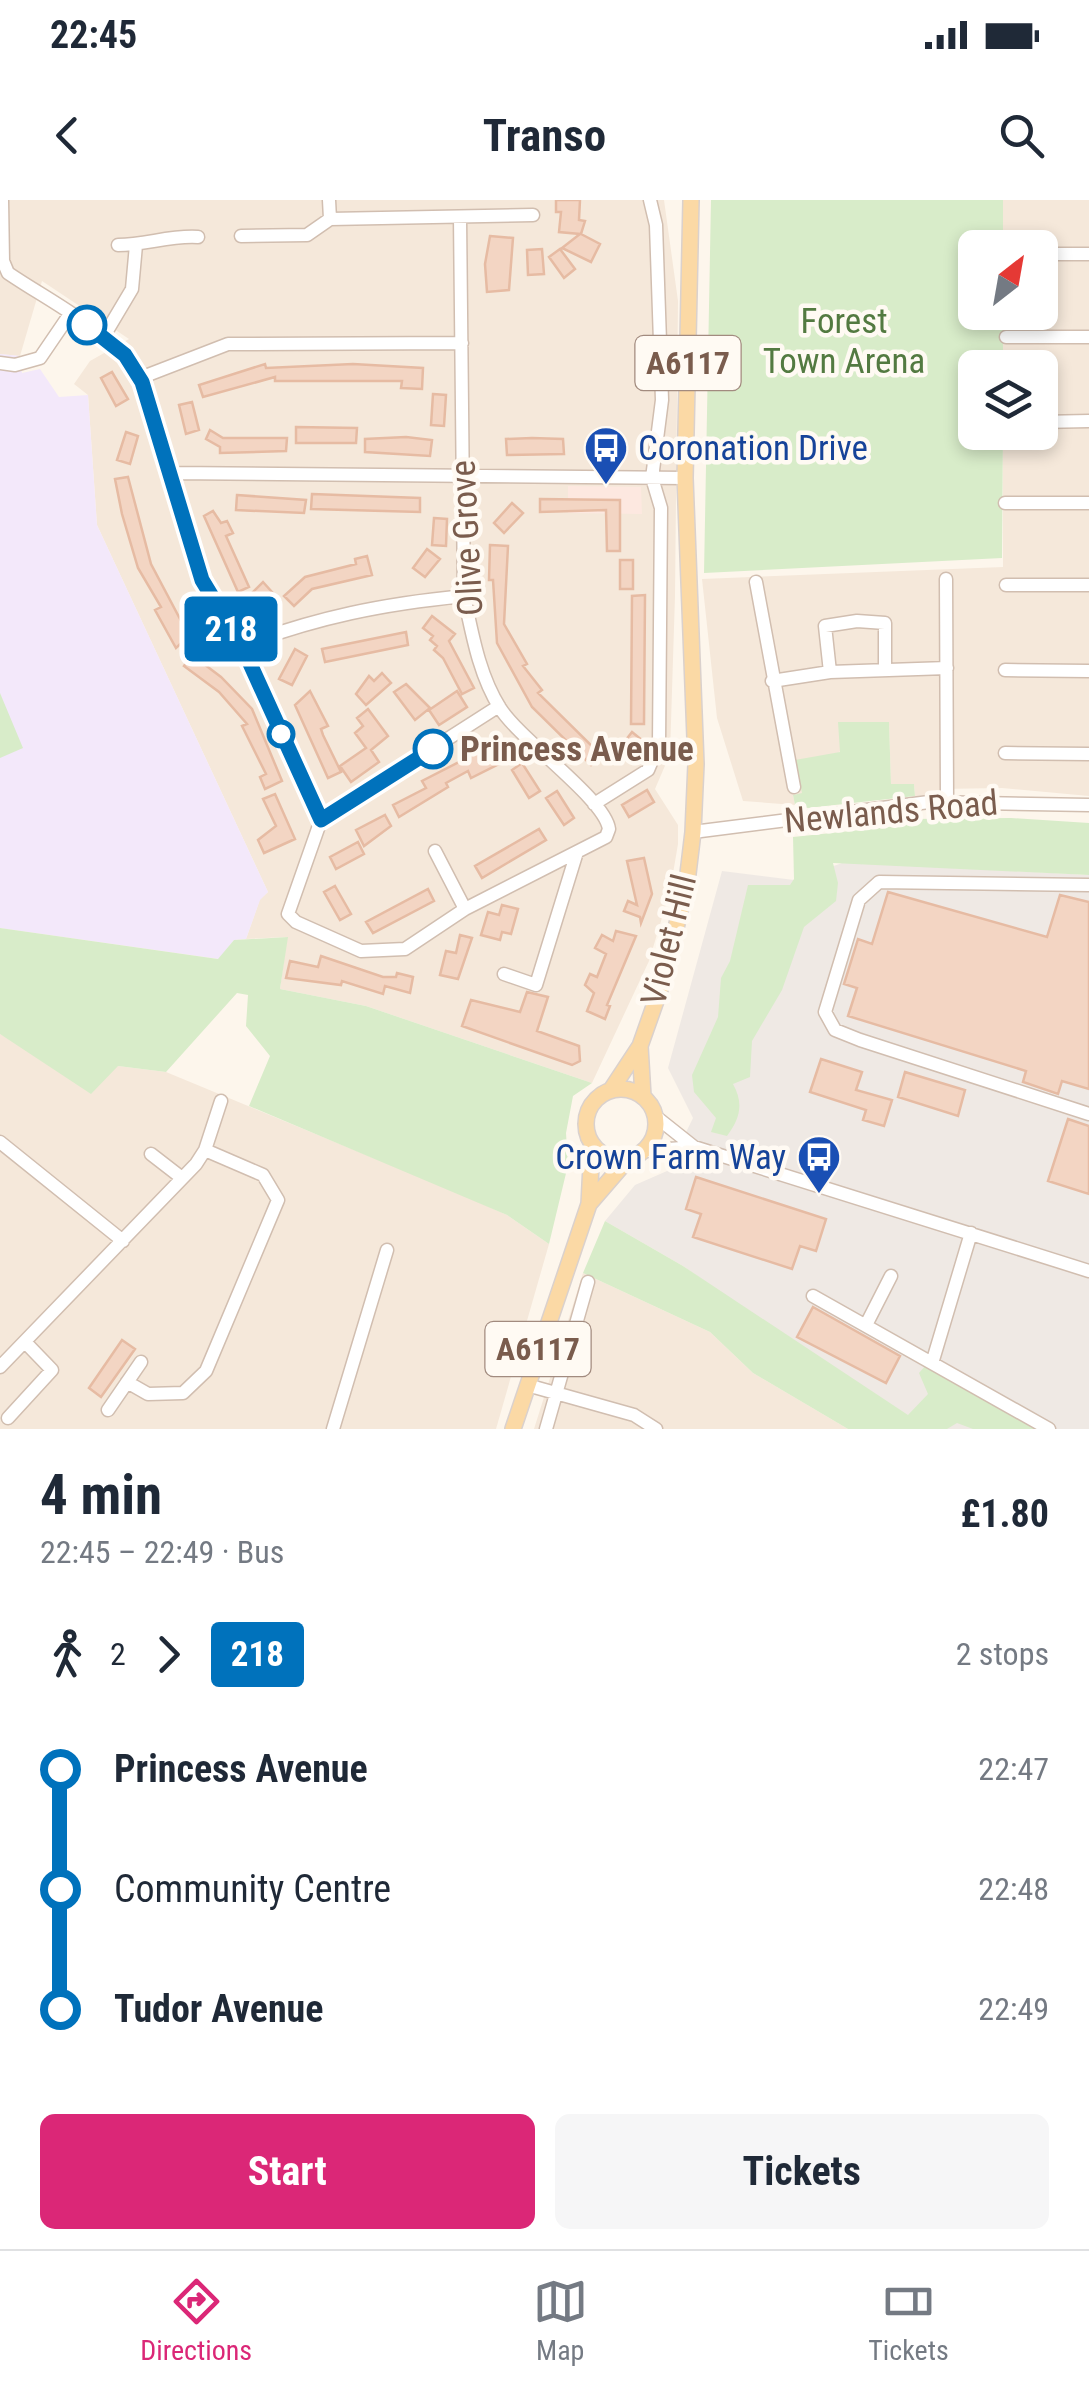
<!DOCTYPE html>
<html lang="en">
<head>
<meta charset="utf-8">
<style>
  body { margin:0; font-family:"Roboto Condensed",sans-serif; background:#f6f6f7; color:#1f2937; height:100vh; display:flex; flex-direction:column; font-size:38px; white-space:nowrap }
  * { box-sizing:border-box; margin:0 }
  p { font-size:32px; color:#747a83 }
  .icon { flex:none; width:55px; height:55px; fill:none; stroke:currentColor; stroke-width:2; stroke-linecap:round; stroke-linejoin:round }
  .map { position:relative; height:1229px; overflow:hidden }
  .side { display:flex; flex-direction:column; background:#fff; flex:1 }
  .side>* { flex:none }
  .badge { padding:0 20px; border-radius:8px; font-size:35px; line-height:65px }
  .needle { width:65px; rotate:31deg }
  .buttons { position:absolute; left:958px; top:30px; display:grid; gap:20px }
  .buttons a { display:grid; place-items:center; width:100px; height:100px; border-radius:15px; background:#fff; box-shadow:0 5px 15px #0003; font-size:50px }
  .map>.badge { position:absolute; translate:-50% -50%; box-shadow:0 0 0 5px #fff }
  .legs { display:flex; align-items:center; gap:15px; height:110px; padding:0 40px; font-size:32px }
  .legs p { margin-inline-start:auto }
  .head { display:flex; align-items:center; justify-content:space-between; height:170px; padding:0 40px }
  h1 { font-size:55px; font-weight:700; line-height:75px }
  .cta { display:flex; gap:20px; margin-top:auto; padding:20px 40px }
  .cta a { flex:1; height:115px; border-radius:15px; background:#db2777; color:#fff; font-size:40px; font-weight:700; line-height:115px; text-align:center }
  .cta a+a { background:#f6f6f7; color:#1f2937 }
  ul { padding:0 40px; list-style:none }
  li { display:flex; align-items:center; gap:35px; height:120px; font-size:38px }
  li i { display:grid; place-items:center; width:15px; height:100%; margin:0 12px; background:currentColor }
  li i::after { content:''; width:25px; height:25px; margin:-12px; border:8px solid; border-radius:50%; background:#fff }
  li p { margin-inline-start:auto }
  li:first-child i { background:linear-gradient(#0000 50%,currentColor 0) }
  li:last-child i { background:linear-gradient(currentColor 50%,#0000 0) }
  .status { display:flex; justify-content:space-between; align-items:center; height:70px; padding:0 50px; background:#fff; direction:ltr }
  .status svg { height:28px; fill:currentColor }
  header { display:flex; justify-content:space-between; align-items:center; height:130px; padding:0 40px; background:#fff; font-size:45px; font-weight:700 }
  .tab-bar { display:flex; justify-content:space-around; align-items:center; height:140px; border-top:2px solid #e0e1e3; background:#fff; font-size:28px; color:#747a83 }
  .tab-bar a { display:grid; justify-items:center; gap:5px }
  .tab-bar .on { color:#db2777 }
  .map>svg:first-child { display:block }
</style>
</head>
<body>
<div class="status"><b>22:45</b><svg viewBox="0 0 49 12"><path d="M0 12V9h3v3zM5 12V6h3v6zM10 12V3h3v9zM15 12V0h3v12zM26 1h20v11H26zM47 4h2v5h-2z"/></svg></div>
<header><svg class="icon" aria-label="back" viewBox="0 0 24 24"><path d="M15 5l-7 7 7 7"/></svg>Transo<svg class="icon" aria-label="search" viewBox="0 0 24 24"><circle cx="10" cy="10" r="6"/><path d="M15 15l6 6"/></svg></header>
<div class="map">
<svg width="1089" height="1229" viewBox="0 0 1089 1229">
  <rect width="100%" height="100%" fill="#fdf6ec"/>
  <path fill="#f5e8da" d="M0,0H664L678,101L675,396L670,554L655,589L678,625V644L670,691L649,761L592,883L366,806L280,789L287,737L246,739L260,699L268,692L97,325L88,195L74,184L90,161L129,139L42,81L20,156L0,154Z
    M1003,0H1089V596L1002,588L940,589L939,595L915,596L914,584L891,585L889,522H839L842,549L802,594L793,595L795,605L743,601L717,518L702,379L1003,367V233L1040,232V168L1003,167V113L1040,112V48L1003,47Z
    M0,834L14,841L118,866L166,872L458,993L507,1015L549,1044L496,1229H0Z
    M583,1073L710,1132L753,1173L848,1229H534Z"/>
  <path fill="#fde8e0" d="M568,286L641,287L642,314L568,313Z"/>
  <path fill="#efe9e4" d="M845,662L1089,675V1229H916L683,1066L605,1021L635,985L667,971L693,918L668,868L722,671L794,680Z"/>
  <path fill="#f3e8fa" d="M0,154L20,156L22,173L40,169L59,197L88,195L97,325L268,692L260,700L246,739L234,740L219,759L0,728Z"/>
  <path fill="#d8ecc9" d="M711,0H1003V47L975,48V112L1003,113V167L975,168V232L1003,233L1002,358L704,373Z
    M0,493L23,548L0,558Z
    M838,522H889L891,584H914L915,596L808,608L795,605L793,595L802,593L795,560L840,552Z
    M1011,618L1089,623V675L833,663L838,683L836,701L804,727L782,790L752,841L750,877L733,884C744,904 740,918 727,936L711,932L716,918L694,892L692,875L718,817L721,778L730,761L748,685H790L794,679L793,637L889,627L910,619Z
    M0,728L218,759L234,740L288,737L280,789L366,806L592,883L573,896L566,933L568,965L549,1044L507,1015L249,906L270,856L246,826L248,795L237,793L166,872L118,866L91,894L0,834Z
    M605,1021L683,1066L908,1215L928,1194L919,1173L926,1165L1036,1229H973L957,1223L947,1229H848L753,1173L710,1132L583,1073Z"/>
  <path fill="#f3d5c3" stroke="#e6bba3" stroke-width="2.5" d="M556,0H580L579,20L585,21L581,34L600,44L591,62L562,48L580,34L559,32L561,12H556Z
    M490,36L513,38L509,90L487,92L485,64Z
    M542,49L544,74L528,75L527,50Z
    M560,49L575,69L564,78L549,57Z
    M265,164L266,168L353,164L423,168L422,189L401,188L402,181H275V177L203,197L199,185Z
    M112,172L128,199L116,206L101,178Z
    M433,194L446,195L444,226L431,225Z
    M192,202L199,230L186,234L179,205Z
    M296,227L357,228L356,243H296Z
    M210,230L223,238H287L286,251L220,253V247L206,239Z
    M126,232L138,236L130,264L117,260Z
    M406,237L432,240L430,256L365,252V239Z
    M532,238L563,239L564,254L507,255L506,239Z
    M128,277L151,364L189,436L176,448L155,410L161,407L138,368L122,314L115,279Z
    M312,294L420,298V312L311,309Z
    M237,295L306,300L304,313L236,310Z
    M540,299L620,300V351H607L606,310L540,312Z
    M512,303L523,313L504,333L494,323Z
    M213,311L221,323L227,321L233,333L226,336L249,387L238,392L204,316Z
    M434,318L447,319L446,346L432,345Z
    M490,345L508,346L504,424L527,464L523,466L542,490L538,493L601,555L591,565L532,507L497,443L493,380H489Z
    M427,349L440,359L425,377L413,368Z
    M367,356L372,375L312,389L294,406L284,396L305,377L356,364L355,359Z
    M620,360H633V389H620Z
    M263,382L280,401L269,412L252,393Z
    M645,395L644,524H631L632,396Z
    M432,416L455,434L449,441L474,488L462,494L443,458L434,450L437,446L430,440L433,436L423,428Z
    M406,432L408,445L325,462L322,449Z
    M295,449L307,456L292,485L279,479Z
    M192,455L221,477L252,509L282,581L265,589L260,577L266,574L242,526L247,524L219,492L184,466Z
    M382,473L391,483L366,505L356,494L369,476L374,481Z
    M406,484L430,508L415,520L394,492Z
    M310,491L328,526L321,529L323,535L341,572L328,578L295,505Z
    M457,491L467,507L439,525L429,510Z
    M368,509L388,536L371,550L379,562L351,582L340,566L366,548L355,533L363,526L357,518Z
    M632,532L643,541L630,559L618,550Z
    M498,542L507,560L471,578L468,571L446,583L448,587L399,617L393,605L426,588L422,581Z
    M522,563L540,591L529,598L512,570Z
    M647,590L654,602L629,617L622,605Z
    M557,591L574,618L564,625L546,598Z
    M275,594L295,639L264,653L258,640L276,626L263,599Z
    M385,615L391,626L364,646L356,630Z
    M539,629L546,640L482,678L475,666Z
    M358,642L364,654L336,669L330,657Z
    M644,658L652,694L641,723L640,717L624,711L628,701L637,705L627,661Z
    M335,686L351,714L340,720L324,692Z
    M428,689L434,701L373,733L366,722Z
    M888,692L1047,737L1060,695L1089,702V889L1062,881L1058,894L1023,882L1026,871L848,816L857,788L844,784L858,739L872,744Z
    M502,705L518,709L511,734L502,732L500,740L481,735L488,712L499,715Z
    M616,731L636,736L607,805L610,806L605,819L587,811L594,793L585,785L590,774L597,777L606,754L595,748L602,735L613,741Z
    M460,735L472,738L458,779L440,775L446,751L456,753Z
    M321,756L383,777H396L397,773L413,777L410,793L385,786L383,794L342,781L341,785L286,778L290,761L318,767Z
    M527,792L548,797L537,831L579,846L580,861L572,865L462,826L471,800L520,812Z
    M821,859L862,872L856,890L892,900L884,926L863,920L866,910L810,892Z
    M905,872L965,890L958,916L898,897Z
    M1068,919L1089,926V994L1048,981Z
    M696,977L826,1019L816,1051L800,1046L792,1069L693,1037L701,1014L686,1009Z
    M813,1107L900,1156L886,1183L797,1137Z
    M122,1140L135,1149L101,1197L89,1188Z"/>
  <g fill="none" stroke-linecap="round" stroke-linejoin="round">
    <g stroke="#d1beb0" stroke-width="15">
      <path id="minor" d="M2,0L3,61L8,73C55,105 113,131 142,182L203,380L241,446L321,620
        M329,0L330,19
        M460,17L464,396C472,433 479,475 500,508C521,541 605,599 609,629L606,637L465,709L405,749L361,751L296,722L288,714L321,620L499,506
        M330,19L533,15
        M241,36L307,35L330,19
        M118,45C146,45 170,35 198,37
        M1040,54H1089
        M104,136L132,89L136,45
        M1006,137H1089
        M0,163L15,165L40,158L70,114
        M140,178L228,144L462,143
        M1040,222L1089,221
        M173,273L685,278
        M1005,303H1089
        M946,379L947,601
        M756,382L794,587
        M1006,385H1089
        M241,446C318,417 383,404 464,396
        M1005,470L1089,471
        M830,472L825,426L857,421L885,423V468
        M772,481L830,472L947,468
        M1005,553L1089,554
        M594,604L648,570L659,544L661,308L652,278L662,200L656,25L650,0
        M693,632L929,602L1089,605
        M435,651L465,709
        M1089,685L879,682L859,700L825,812L835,830L860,840L1089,914
        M504,774L536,785L577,652
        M655,916L694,947
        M0,942L123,1041
        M644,951L694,947L1089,1071
        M151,954L182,978
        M813,1096L1049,1229
        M866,1125L891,1076
        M933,1160L971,1033
        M0,1167L196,964L205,950L221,901
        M127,1182L148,1194L183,1193L206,1171L278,1000L263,975L205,950
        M527,1185L634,1215L656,1229
        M108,1210L141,1162
        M8,1218L52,1170L25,1142
        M333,1229L387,1050
        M546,1229L588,1082"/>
    </g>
    <g stroke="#dad1cd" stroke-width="18">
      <path id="major" d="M640,846L643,896
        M586 924a35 35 0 1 1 70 0a35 35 0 1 1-70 0Z
        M611,890L640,846L664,778L687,682L693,632L696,564L685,278L691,0
        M589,1004L627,960
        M513,1229L589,1004L592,946"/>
    </g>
    <use href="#minor" stroke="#fff" stroke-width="12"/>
    <use href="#major" stroke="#fbd9a5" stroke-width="15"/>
  </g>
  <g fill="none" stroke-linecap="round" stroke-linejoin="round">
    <g stroke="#fff" stroke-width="22">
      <path id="line-1" d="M87,125L125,155L142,182L202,380L242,446L321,620L433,549"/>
    </g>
    <use href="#line-1" stroke="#0072bc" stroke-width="15"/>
  </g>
  <defs>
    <g id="bus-pin" transform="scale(2.25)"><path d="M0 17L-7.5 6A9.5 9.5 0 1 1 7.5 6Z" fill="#1a4fb4" stroke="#fffaf3"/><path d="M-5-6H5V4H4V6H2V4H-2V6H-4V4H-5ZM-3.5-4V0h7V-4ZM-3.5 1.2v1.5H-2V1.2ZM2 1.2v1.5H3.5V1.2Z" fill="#fff"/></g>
  </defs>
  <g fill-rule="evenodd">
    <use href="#bus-pin" x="606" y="248"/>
    <use href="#bus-pin" x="819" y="957"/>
  </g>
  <g fill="#fff" stroke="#0072bc" stroke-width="5">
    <circle cx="87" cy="125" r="18"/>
    <circle cx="281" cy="534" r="12"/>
    <circle cx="433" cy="549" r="18"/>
  </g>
  <g text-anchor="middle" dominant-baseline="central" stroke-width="9" stroke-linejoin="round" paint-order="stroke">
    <g fill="#fffaf3" stroke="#a28b7f" stroke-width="2.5">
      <rect x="635.5" y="136" width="105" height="54" rx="8"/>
      <rect x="485.5" y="1122" width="105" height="54" rx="8"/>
    </g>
    <g font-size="32" font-weight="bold" fill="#7a5c4d">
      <text x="688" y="163">A6117</text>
      <text x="538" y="1149">A6117</text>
    </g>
    <g font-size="35" fill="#537a41" stroke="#fffaf3">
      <text x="844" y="121">Forest<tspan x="844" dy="40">Town Arena</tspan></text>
    </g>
    <g font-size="35" fill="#164399" stroke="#fffaf3" text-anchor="start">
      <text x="638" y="248">Coronation Drive</text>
      <text x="786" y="957" text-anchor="end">Crown Farm Way</text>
    </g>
    <g font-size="35" fill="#7a5c4d" stroke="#fffaf3">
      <text transform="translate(467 338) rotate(-93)">Olive Grove</text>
      <text transform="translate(891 612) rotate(-5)">Newlands Road</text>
      <text transform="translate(669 740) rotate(-76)">Violet Hill</text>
    </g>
    <g font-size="35" font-weight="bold" fill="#7a5c4d" stroke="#fffaf3" text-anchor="start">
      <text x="460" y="549">Princess Avenue</text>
    </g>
  </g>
</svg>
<div class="buttons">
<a><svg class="needle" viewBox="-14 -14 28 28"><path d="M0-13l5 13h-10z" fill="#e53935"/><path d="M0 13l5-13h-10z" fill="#747a83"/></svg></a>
<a><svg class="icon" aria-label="layers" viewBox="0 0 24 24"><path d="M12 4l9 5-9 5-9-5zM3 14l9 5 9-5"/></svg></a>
</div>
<b class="badge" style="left:231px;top:429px;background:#0072bc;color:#fff">218</b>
</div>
<section class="side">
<div class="head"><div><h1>4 min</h1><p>22:45 – 22:49 · Bus</p></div><b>£1.80</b></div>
<div class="legs"><svg class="icon" aria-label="walk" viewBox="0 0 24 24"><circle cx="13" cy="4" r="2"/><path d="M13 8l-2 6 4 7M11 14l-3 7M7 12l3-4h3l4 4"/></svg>2<svg class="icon" aria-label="forward" viewBox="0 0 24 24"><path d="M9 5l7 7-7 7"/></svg><b class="badge" style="background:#0072bc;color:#fff">218</b><p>2 stops</p></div>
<ul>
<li><i style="color:#0072bc"></i><b>Princess Avenue</b><p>22:47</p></li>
<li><i style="color:#0072bc"></i><span>Community Centre</span><p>22:48</p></li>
<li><i style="color:#0072bc"></i><b>Tudor Avenue</b><p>22:49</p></li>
</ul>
<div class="cta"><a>Start</a><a>Tickets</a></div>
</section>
<nav class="tab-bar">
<a class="on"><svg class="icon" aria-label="directions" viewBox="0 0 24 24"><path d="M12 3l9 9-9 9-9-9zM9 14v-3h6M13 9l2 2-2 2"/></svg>Directions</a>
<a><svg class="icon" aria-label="map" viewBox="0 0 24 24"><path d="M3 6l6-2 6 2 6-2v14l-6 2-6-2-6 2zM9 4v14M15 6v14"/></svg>Map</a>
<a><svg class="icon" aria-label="tickets" viewBox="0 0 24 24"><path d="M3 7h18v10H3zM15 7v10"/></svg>Tickets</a>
</nav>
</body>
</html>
